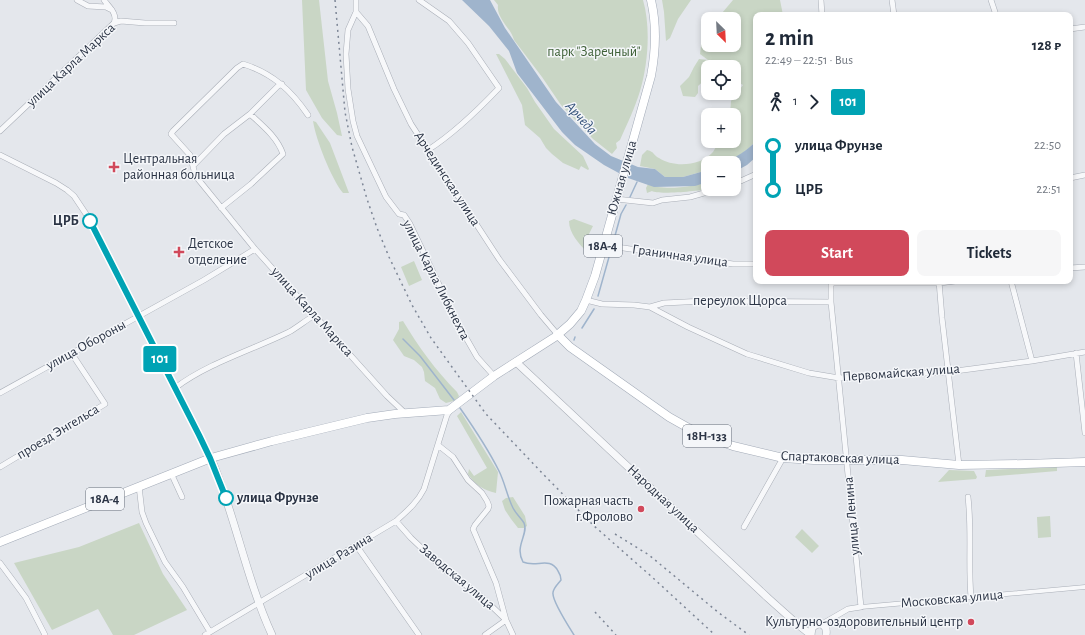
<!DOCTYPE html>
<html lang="en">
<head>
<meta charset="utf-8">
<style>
  body { margin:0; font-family:"Alegreya Sans",sans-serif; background:#f6f6f7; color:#1f2937; height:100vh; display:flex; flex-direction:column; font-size:15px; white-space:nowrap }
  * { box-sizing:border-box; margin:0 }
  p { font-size:13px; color:#747a83 }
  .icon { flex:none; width:22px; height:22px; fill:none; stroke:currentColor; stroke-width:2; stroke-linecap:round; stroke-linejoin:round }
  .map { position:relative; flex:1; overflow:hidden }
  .panel { position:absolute; left:753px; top:12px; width:320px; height:272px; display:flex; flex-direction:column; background:#fff; border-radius:8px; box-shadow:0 2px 6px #0003 }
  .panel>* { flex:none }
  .badge { padding:0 8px; border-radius:3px; font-size:14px; line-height:26px }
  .needle { width:26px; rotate:156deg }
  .controls { position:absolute; left:701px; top:12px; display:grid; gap:8px }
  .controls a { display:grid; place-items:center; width:40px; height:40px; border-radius:8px; background:#fff; box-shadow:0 2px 6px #0003; font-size:20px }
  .map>.badge { position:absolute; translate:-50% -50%; box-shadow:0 0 0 2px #fff }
  .legs { display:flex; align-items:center; gap:6px; height:44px; padding:0 12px; font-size:13px }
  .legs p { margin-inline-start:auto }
  .head { display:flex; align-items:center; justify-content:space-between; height:68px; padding:0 12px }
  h1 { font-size:22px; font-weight:600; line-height:30px }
  .action { display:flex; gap:8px; margin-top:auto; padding:8px 12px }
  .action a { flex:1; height:46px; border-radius:8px; background:#d1495b; color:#fff; font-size:16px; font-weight:600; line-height:46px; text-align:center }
  .action a+a { background:#f6f6f7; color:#1f2937 }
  ul { padding:0 12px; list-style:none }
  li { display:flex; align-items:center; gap:14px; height:44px; font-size:15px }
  li i { display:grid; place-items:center; width:6px; height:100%; margin:0 5px; background:currentColor }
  li i::after { content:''; width:10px; height:10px; margin:-5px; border:3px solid; border-radius:50%; background:#fff }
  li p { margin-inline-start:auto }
  li:first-child i { background:linear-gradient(#0000 50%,currentColor 0) }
  li:last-child i { background:linear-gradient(currentColor 50%,#0000 0) }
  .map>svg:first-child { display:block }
</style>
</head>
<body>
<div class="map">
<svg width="1085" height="635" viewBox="0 0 1085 635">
  <rect width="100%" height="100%" fill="#e4e7ec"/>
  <path fill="#c9d6c5" d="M302,0H319L328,81L337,113L342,136L337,135L322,118L306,90Z
    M494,0H643C651,27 648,65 640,91C635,108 627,124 620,140L616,143L617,148L612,154L593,139L561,105L542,77L514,40C511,28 496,18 498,5Z
    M662,0H691L678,19L670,38L666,41L664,12Z
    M733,0H780L783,15H756V90L754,102L756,106V141C748,149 736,160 724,163C719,164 713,163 708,163V170L683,177H665L655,169L640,166L642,155L647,150C655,152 653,155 659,158C674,168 701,166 713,152C715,149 717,144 719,141H734V115H730L731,101L743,85L734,80V67L716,66V67H708L707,78L698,86V93L695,97L683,96L680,86L689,77L694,67L699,59L708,60L700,54L702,37L708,30V45H734V19H717Z
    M496,54H499L505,59L527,88L535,102L554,129L583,156L589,169L588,170L581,166L579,170L563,163L552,154L546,148L540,138L525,125L522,105Z
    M313,121L316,122L330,143L349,193H343C331,178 316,140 313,121Z
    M708,182L709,189C698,191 658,195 652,191L647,193L646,188L648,184C662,191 693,187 708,182Z
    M574,219L593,226L589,234L587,252C579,244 569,233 569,221Z
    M414,261L422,280L409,286L401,267Z
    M403,321C418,346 436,371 457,392L459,396C457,400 451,402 446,403L440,399L435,388L425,381L424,372L422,367L414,360L404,356L393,340L399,329V322Z
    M461,412L498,472L496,493C483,490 475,485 468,474L469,469L474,476L487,468L457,416Z
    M1057,467V471L985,477L986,470Z
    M949,470L974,471L977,477L976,479L938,482Z
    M513,497L525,516L527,526L524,528H518L511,519L505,510L502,501L506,498Z
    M1050,516L1051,537L1038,538L1037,517Z
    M139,523L163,574L187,610L134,635H113L98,609L52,630L14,563L79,547Z
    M802,529L819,546L812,553L795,537Z"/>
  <path fill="#9fb4cc" d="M462,0H490L505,28L556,102L595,144L611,156L638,167L655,169L665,177H683L708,170V182L695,186L654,187L628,178L604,165L575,145L562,132L517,73L509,51L489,26Z
    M756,141V157L747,165L734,172V163H724C736,157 747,151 756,141Z"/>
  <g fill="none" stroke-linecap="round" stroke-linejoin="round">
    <path stroke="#9fb4cc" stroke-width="1.5" d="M630,197L637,182
      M613,243L621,214L626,205
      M598,296L611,250
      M582,328L594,309
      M403,339L420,356L454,400
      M574,340L575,337
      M460,408C474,428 488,449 499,471C505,483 507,496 513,508C516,514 521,518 524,523C529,534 514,546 523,562C536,568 550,556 558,571C560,574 561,576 561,580C558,584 552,589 553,594C553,602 569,627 574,635"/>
    <g stroke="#a9aeb7" stroke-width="5">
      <path id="pedestrian" d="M861,607L1085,587"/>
    </g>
    <g stroke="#a9aeb7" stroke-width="6">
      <path id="minor" d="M77,0L88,6L106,7L112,10
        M104,0C109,7 118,14 114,23
        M356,0V12L348,30L346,54L348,89L353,121L357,136L386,197L399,214L404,215L410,224L457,322L477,357L494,376
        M419,0L449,21L468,43L499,88C479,109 453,134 428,150
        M821,0L822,15
        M892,0L894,15
        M991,0L996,15
        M356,12L368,26L394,89L411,124L499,259L541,315L558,335
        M1070,29L1085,27
        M308,115C291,90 272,73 243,64L237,68L173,131L171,134L190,155L195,174L198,179L255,249L387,396L405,413
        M0,131L114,23L121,21L145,23H174
        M0,155L56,183L67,190L74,196L92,223L211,458
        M193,166L224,134L250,114L278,86L282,84
        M1070,178L1085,175
        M734,184L754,175L756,177
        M616,199L653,203L662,200L690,197L718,189
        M221,208L251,184L283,154C277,137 263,126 250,114
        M603,245L733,264H756
        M1070,268L1085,267
        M939,281L942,318L959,465
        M1011,281L1032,361
        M831,283H940L955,281
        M586,300L602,304L634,305L650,307L688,327L747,354L809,373L839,378L948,372L1032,361L1085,352
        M650,307L664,303L705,301L831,302
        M1076,353L1085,433
        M175,388C208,363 252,350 289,332C298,327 306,320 315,315
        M0,393L204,280L255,249
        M438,445L453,457L468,480L482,493L487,501L489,506L488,509L475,525L473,529L496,583L506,620L485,635
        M0,467L105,404L72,354
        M171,473L182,497
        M139,486L142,512L146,523L165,562L183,587L210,632
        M968,497C972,531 968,564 971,597
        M396,521L411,538L446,571L482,597L506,620L513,635
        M744,527L783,458
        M356,545L419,635
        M0,563L26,598L45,635
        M822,624L848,609L861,607L831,302V281
        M205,635L396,521C407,511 417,503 424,489L447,415L451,409"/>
    </g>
    <g stroke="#a9aeb7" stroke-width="8">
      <path id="tertiary" d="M516,362L768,598L796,623L811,635
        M211,458C235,515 246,578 272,635
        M811,635L812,628C819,620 828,625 826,635"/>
    </g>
    <g stroke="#a3abb8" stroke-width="9">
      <path id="primary" d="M558,335L570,347L669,417L685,426L700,434L733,446L783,458L814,460H902L959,465L1025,464L1085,462
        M0,542L211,458L272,441L367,418L395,414L449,410L494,376L555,337L570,324L581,311L586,300L595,276L651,76C656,50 657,26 651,0"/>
    </g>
    <use href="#pedestrian" stroke="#f7f8fa" stroke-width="4"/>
    <use href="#minor" stroke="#f7f8fa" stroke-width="5"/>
    <use href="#tertiary" stroke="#f7f8fa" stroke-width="7"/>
    <use href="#primary" stroke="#fff" stroke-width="8"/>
    <path stroke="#7d8696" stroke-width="1.5" stroke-dasharray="2 4" stroke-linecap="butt" d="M335,0L345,112L352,147L367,199L377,228L389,257L412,305L431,338L486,414L545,476L593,525L652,577L715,635
      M615,534L649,555L719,613L749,635
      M595,612L616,635"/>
  </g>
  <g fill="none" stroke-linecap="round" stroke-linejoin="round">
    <g stroke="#fff" stroke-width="9">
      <path id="line-1" d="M90,221L199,435L210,458L226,498"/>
    </g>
    <use href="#line-1" stroke="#00a3b4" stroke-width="6"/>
  </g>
  <g fill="#d1495b" stroke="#f4f6f9" stroke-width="1.5">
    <path d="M112 161h4v4h4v4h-4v4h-4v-4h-4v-4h4z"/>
    <path d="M177 246h4v4h4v4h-4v4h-4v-4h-4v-4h4z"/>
    <circle cx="641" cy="509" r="4"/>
    <circle cx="971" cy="622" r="4"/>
  </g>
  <g fill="#fff" stroke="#00a3b4" stroke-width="2">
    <circle cx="90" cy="221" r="7"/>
    <circle cx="226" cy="498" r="7"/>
  </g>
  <g text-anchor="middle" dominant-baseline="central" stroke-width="3" stroke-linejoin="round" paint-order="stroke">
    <g fill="#f4f6f9" stroke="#676e7b" stroke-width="1">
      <rect x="584" y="235" width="38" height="22" rx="3"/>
      <rect x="683" y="425" width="48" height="22" rx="3"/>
      <rect x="86" y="488" width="38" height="22" rx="3"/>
    </g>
    <g font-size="13" font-weight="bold" fill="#2b3445">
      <text x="603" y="246">18А-4</text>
      <text x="707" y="436">18Н-133</text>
      <text x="105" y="499">18А-4</text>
    </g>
    <g font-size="14" fill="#3f6138" stroke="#f4f6f9">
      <text x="594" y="52">парк "Заречный"</text>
    </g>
    <g font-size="14" fill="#2b3445" stroke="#f4f6f9">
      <text transform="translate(71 65) rotate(-43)">улица Карла Маркса</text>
      <text transform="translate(622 178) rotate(-74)">Южная улица</text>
      <text transform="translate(447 179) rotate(57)">Арчединская улица</text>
      <text transform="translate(680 256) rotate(8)">Граничная улица</text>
      <text transform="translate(436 280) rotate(63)">улица Карла Либкнехта</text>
      <text x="740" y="301">переулок Щорса</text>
      <text transform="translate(312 312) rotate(48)">улица Карла Маркса</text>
      <text transform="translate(86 345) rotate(-29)">улица Обороны</text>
      <text transform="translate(901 373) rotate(-4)">Первомайская улица</text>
      <text transform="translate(58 432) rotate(-31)">проезд Энгельса</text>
      <text transform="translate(840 458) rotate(2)">Спартаковская улица</text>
      <text transform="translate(663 499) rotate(43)">Народная улица</text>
      <text transform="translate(852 516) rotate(-95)">улица Ленина</text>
      <text transform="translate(339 556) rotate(-31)">улица Разина</text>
      <text transform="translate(457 577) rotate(40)">Заводская улица</text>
      <text transform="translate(952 599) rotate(-5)">Московская улица</text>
    </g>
    <g font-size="14" fill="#2b3445" stroke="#f4f6f9" text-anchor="start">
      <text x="123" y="159">Центральная<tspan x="123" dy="16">районная больница</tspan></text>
      <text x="188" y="244">Детское<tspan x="188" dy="16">отделение</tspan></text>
      <text x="633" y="501" text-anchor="end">Пожарная часть<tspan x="633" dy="16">г.Фролово</tspan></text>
      <text x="963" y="622" text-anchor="end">Культурно-оздоровительный центр</text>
    </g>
    <g font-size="14" font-weight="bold" fill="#2b3445" stroke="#f4f6f9" text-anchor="end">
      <text x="79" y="221">ЦРБ</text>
      <text x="237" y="498" text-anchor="start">улица Фрунзе</text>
    </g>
    <g font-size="15" font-style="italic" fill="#34527a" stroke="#f4f6f9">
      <text transform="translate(581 118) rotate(48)">Арчеда</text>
    </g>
  </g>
</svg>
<div class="controls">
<a><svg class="needle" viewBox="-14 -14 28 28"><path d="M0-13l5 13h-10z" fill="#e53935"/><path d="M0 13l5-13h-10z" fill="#747a83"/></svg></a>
<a><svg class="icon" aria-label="locate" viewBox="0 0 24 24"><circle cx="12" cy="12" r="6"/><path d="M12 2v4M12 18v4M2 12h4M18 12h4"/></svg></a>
<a>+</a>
<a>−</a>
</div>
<b class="badge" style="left:160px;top:359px;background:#00a3b4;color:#fff">101</b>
<section class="panel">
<div class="head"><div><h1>2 min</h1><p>22:49 – 22:51 · Bus</p></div><b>128 ₽</b></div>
<div class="legs"><svg class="icon" aria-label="walk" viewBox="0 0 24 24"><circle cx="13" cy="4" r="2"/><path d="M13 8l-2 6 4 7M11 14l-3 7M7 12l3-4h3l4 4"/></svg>1<svg class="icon" aria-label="forward" viewBox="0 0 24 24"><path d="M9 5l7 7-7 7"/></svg><b class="badge" style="background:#00a3b4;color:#fff">101</b></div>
<ul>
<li><i style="color:#00a3b4"></i><b>улица Фрунзе</b><p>22:50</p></li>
<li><i style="color:#00a3b4"></i><b>ЦРБ</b><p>22:51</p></li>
</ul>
<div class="action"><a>Start</a><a>Tickets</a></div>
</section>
</div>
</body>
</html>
